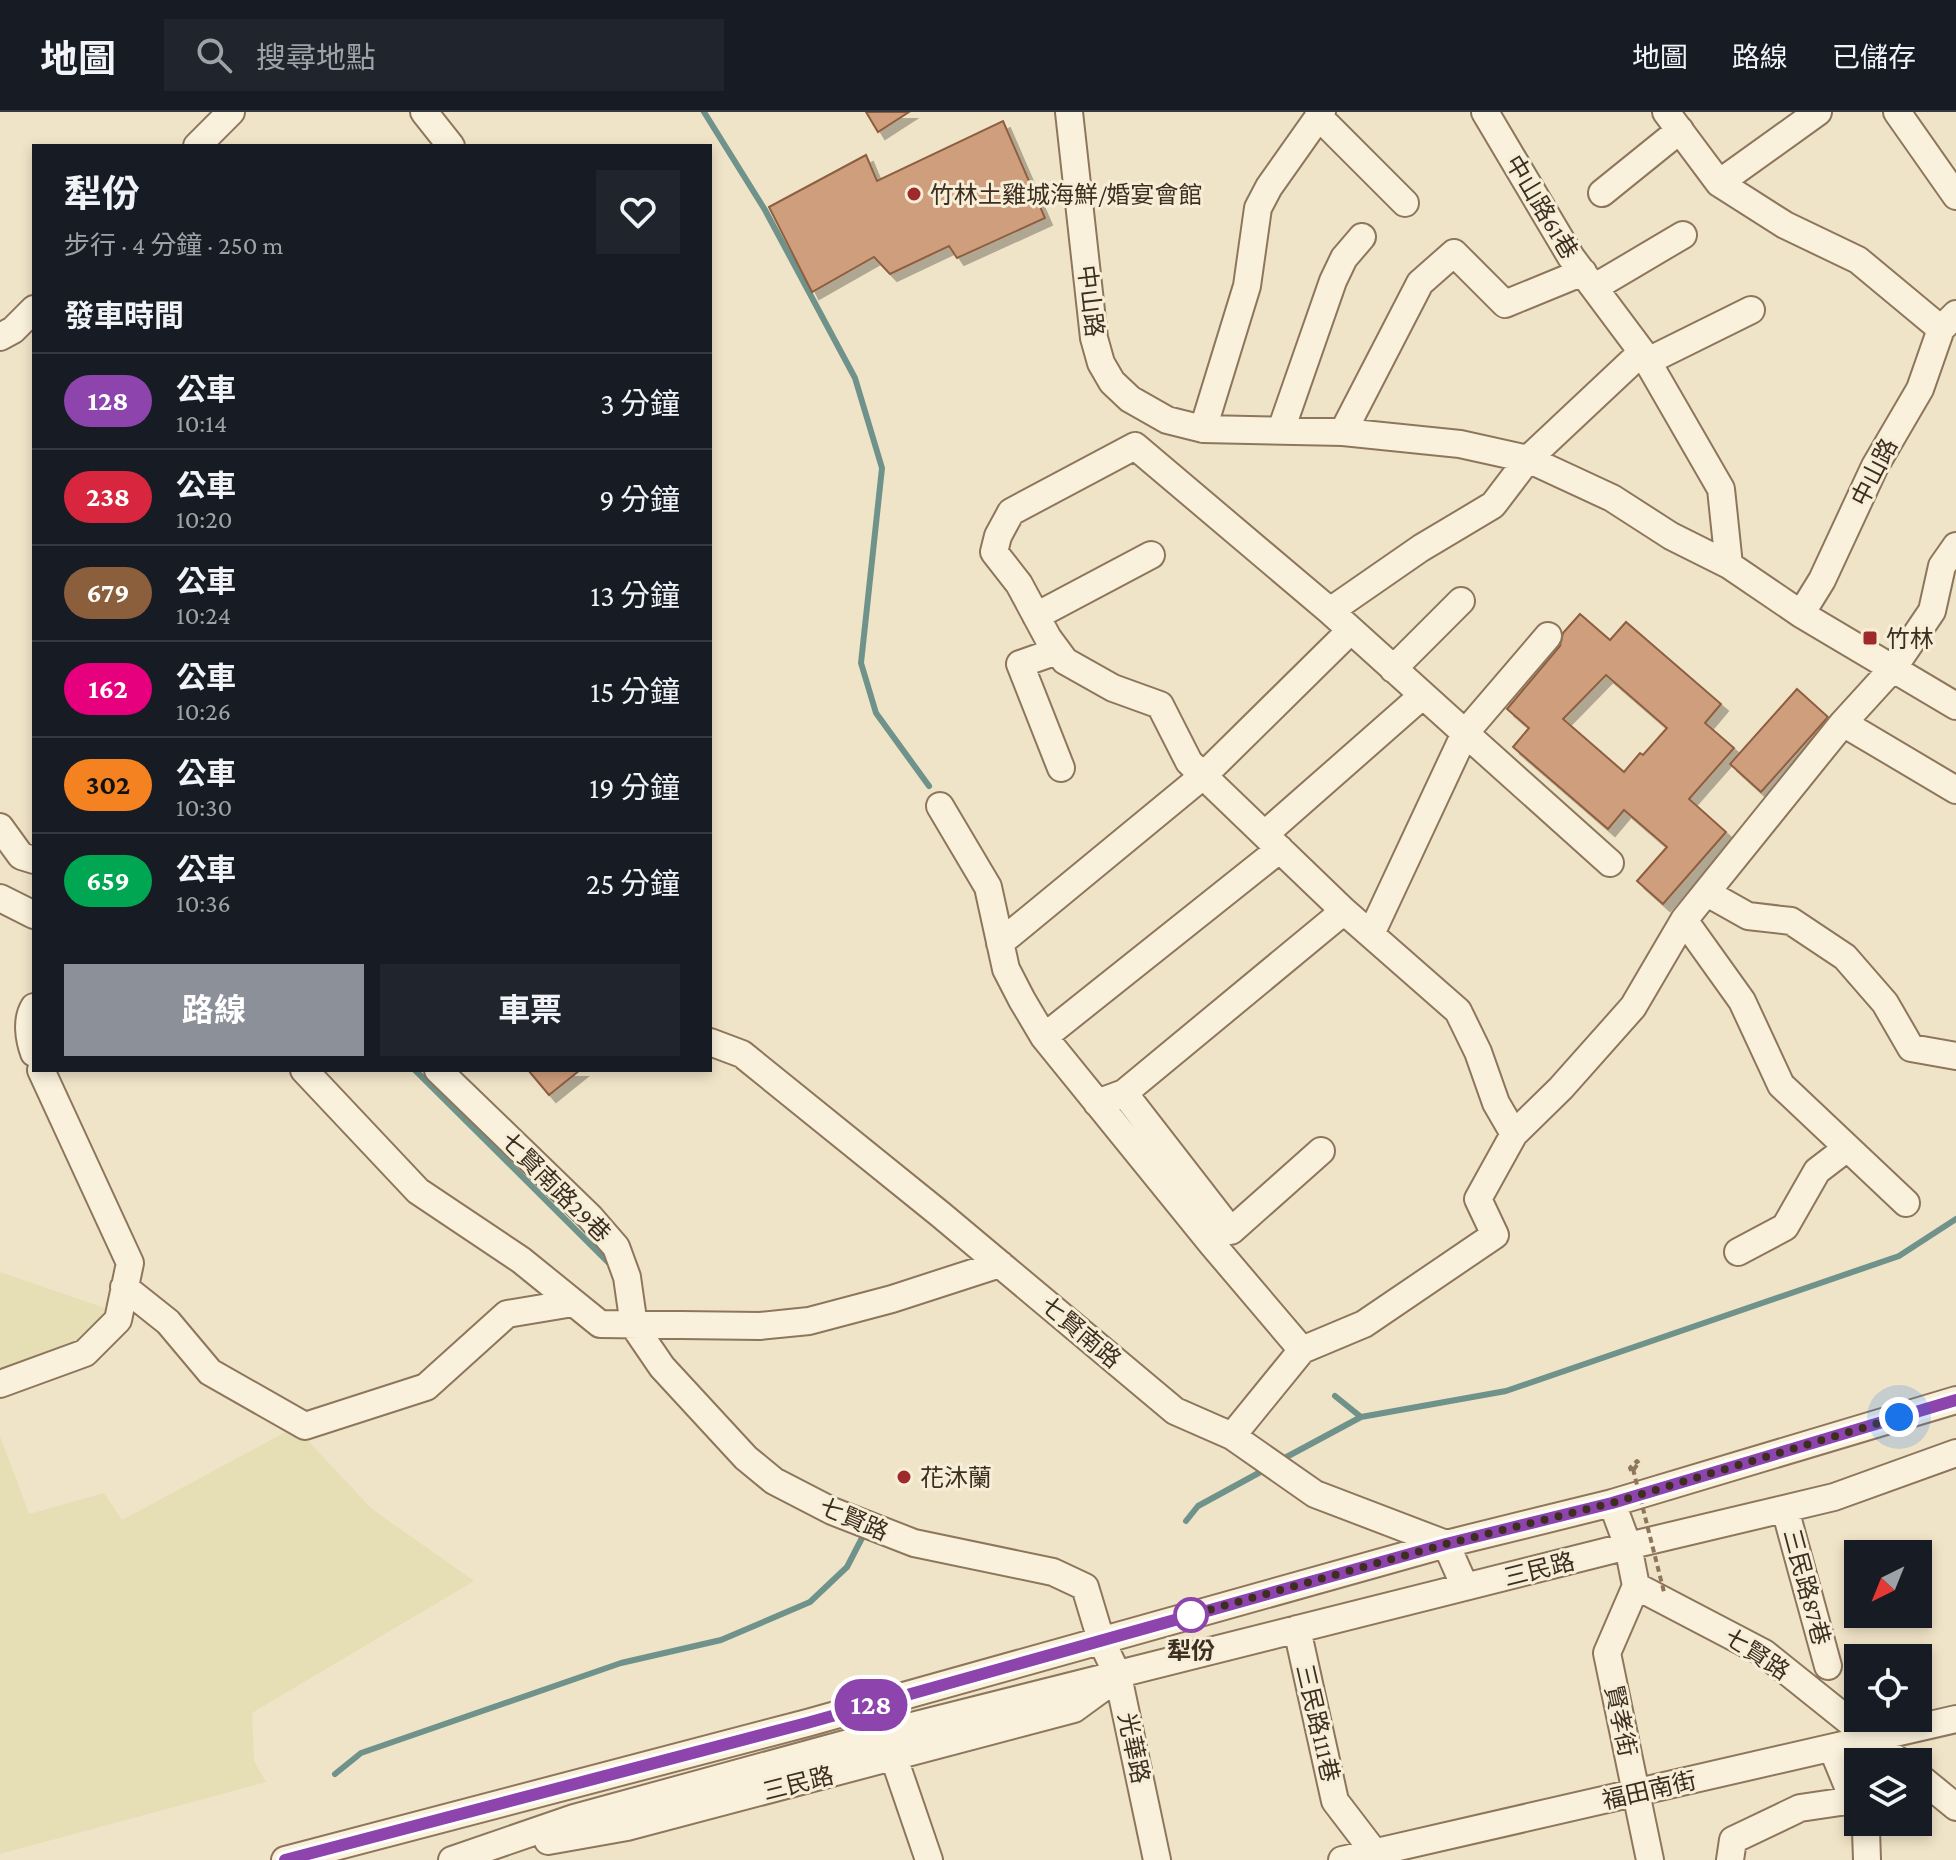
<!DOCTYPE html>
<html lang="zh-TW">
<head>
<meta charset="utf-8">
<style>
  body { margin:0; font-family:"Crimson Pro","Noto Sans TC",serif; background:#20242c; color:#f1f3f6; height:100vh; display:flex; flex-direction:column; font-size:30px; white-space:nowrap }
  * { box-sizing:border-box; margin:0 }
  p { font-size:26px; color:#9ea1a6 }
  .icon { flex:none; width:44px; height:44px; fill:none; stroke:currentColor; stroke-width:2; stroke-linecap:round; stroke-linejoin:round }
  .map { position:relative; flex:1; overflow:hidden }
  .details { position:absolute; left:32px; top:32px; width:680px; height:928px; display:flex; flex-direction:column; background:#171b24; border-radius:0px; box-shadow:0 4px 12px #0003 }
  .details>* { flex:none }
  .badge { padding:0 16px; border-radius:26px; font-size:28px; line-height:52px }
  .needle { width:52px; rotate:223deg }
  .buttons { position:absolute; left:1844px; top:1428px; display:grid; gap:16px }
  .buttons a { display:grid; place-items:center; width:88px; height:88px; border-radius:0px; background:#171b24; box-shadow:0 4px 12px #0003; font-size:40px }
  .you { position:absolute; width:40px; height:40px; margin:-20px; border:6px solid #fff; border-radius:50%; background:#1a73e8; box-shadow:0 0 0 12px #1a73e833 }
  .map>.badge { position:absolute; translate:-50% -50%; box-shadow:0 0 0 4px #fff }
  h2 { padding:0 32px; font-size:30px; line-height:72px }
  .round { display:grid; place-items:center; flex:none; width:84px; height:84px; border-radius:0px; background:#20242c }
  .head { display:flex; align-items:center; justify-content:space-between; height:136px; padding:0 32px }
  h1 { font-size:38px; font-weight:700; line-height:60px }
  .button { display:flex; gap:16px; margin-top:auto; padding:16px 32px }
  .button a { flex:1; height:92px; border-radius:0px; background:#8c9099; color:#fff; font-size:32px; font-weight:700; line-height:92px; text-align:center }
  .button a+a { background:#20242c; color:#f1f3f6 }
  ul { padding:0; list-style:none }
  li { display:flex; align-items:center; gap:24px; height:96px; padding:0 32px; border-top:2px solid #363941 }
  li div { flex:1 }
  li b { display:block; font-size:30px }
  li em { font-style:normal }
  li .badge { min-width:88px; font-weight:700; text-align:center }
  header { display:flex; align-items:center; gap:48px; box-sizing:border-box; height:112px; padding:0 40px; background:#171b24; border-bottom:2px solid #363941 }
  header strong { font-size:38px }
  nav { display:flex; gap:44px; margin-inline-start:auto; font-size:28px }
  .search { width:560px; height:72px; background:#20242c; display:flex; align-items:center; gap:20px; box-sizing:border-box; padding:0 28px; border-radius:0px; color:#9ea1a6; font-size:30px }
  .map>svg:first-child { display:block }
</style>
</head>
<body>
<header>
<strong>地圖</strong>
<div class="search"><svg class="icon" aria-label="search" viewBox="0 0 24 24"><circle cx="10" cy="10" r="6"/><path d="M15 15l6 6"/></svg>搜尋地點</div>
<nav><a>地圖</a><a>路線</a><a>已儲存</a></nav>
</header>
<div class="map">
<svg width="1956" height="1748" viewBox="0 0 1956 1748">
  <defs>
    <filter id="shadow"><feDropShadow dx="7" dy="7" stdDeviation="0" flood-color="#0004"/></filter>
  </defs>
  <rect width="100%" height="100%" fill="#f0e4c8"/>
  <path fill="#e6deb5" d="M0,1160L131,1205L0,1268Z
    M295,1315L372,1397L474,1469L252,1601L254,1649L266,1670L0,1742V1324L29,1402L104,1381L122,1408Z"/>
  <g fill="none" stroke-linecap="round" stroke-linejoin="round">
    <path stroke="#6f938a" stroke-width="6" d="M704,0L765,98L855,266L882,356L861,551L876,601L929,674
      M415,958L608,1150
      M1335,1284L1361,1305L1506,1279L1899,1144L1956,1107
      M1279,1349L1361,1305
      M1186,1409L1198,1394L1266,1357
      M335,1662L361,1641L621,1551L721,1528L810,1490L847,1455L862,1426"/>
  </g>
  <path fill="#cf9f7d" stroke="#8d5f41" stroke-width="2" fill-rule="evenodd" filter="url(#shadow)" d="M866,0H909L878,20Z
    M1003,9L1045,106L957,146L949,134L890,162L874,145L812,180L769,95L866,43L877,69Z
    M1580,502L1610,528L1626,510L1721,592L1705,611L1734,636L1689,687L1726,720L1663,792L1637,769L1667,735L1624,698L1608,717L1513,635L1529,616L1507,597L1560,534L1563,521ZM1606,563L1667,616L1643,643L1640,641L1624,660L1563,607Z
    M1797,577L1828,605L1761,680L1730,652Z
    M528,958H580L549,983Z"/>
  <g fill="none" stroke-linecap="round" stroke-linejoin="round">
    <g stroke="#8d765c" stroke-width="30">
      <path id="minor" d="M424,0L451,34
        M1069,0L1094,226L1101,251L1112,270L1130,287L1167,308L1203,317L1343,320L1460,332L1528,347L1612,386L1671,424L1729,453L1801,502L1956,594
        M1485,0L1571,145L1642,240L1721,377L1729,453
        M1666,0L1719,71L1818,0
        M1897,0L1956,84
        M1318,4L1405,91
        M197,34L231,0
        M1719,71L1785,113L1858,148L1941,217
        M1602,81L1680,18
        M1595,175L1683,123
        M0,225L13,218L34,197
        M1648,249L1751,198
        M1203,317L1247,174L1258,96L1269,75L1322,0
        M1281,318L1333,169L1344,146L1362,125
        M1343,320L1420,171L1454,141L1505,192L1583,160
        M1330,499L1421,436L1493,393L1528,347L1642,240
        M1801,502L1822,468L1875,354L1920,277L1941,217L1956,202
        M1036,504L1151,443
        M1548,524L1465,621L1330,499L1135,334L1011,400L998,424L994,440L1019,472L1048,526L1065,549L1113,576L1160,593L1189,650L1344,799L1458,899L1478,940L1496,991L1514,1022L1561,976L1633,895L1684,808L1843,611L1894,555L1932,499L1942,454L1956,434
        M1057,539L1020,552L1061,656
        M1393,557L1461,489
        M1843,611L1956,678
        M940,694L988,775L1006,857L1022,888L1044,925L1212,1132L1302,1238
        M0,715L21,744L34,748
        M1265,722L1423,583
        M1707,781L1748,804L1791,809L1845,845L1885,891L1911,936L1956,944
        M0,786L34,803
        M1684,808L1742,889L1781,973L1906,1091
        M1371,822L1465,621L1610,751
        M1000,831L1204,663L1350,519
        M34,895C26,908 29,927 34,941
        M1044,925L1280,737
        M710,930L742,942L940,1102L1175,1299L1232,1324L1315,1382L1446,1432L1465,1475
        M304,958L418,1079L521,1148L600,1212L760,1214L809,1209L892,1187L1000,1152
        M438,958L590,1105L616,1135L627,1165L634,1214L662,1255L746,1346L774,1369L832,1399L914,1431L1053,1460L1085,1475L1101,1528L1118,1564L1157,1748
        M1124,981L1231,1119L1321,1039
        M1097,991L1124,981L1344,799
        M1738,1140L1785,1115L1817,1059L1847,1036
        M124,1175L168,1210L210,1260L305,1314L426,1275L507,1202L573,1191
        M0,1272L85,1241L118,1208L130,1151L41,958
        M1232,1324L1302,1238L1364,1212L1495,1123L1478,1087L1514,1022
        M1612,1391L1628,1434L1636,1474
        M1785,1397L1828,1554
        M1636,1474L1764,1541L1900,1650
        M1636,1474L1607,1541L1650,1748
        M1297,1517L1335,1689L1374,1740
        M1832,1636L1858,1699
        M894,1646L929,1748
        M1918,1664L1956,1695
        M1862,1710L1866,1718L1867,1748
        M548,1729L627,1715L1074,1597L1111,1570
        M285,1748L807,1611L1446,1432L1612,1391L1956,1288
        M452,1748L574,1706L896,1618L1628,1434L1834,1385L1956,1341
        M1342,1748L1956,1607
        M1730,1748L1733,1728L1800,1696L1854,1688"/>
    </g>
    <path stroke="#8d765c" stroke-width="4" stroke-dasharray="6 4" stroke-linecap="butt" d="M1637,1353L1632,1360L1630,1356L1637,1349L1641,1354"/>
    <use href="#minor" stroke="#faf1dc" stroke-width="26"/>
    <path stroke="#8d765c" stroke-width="4" stroke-dasharray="6 4" stroke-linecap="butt" d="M1633,1357L1664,1480"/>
  </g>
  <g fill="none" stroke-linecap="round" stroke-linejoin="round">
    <g stroke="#fff" stroke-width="18">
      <path id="line" d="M285,1748L807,1611L1446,1432L1612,1391L1956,1288"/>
    </g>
    <use href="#line" stroke="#8e44ad" stroke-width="12"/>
    <path stroke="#3d2e20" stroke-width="8" stroke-dasharray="0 14.4" d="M1191,1503L1187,1504L1446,1432L1612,1391L1899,1305"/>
  </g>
  <g fill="#9e2a2b" stroke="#f7eed8" stroke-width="3">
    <circle cx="914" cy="82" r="8"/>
    <rect x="1862" y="518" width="16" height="16" rx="4"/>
    <circle cx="904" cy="1365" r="8"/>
  </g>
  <circle fill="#fff" stroke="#8e44ad" stroke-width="4" cx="1191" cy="1503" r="16"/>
  <g text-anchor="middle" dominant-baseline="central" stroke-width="6" stroke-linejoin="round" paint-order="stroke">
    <g font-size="24" fill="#3d2e20" stroke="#f7eed8" text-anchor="start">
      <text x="930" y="82">竹林土雞城海鮮/婚宴會館</text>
      <text x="1886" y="526">竹林</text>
      <text x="920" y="1365">花沐蘭</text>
    </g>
    <g font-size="24" fill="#3d2e20" stroke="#f7eed8">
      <text transform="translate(1542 95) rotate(59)">中山路61巷</text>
      <text transform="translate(1091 189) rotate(83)">中山路</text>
      <text transform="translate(1874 360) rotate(-63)">中山路</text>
      <text transform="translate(556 1075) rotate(45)">七賢南路29巷</text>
      <text transform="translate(1081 1220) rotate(40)">七賢南路</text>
      <text transform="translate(854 1407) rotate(23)">七賢路</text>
      <text transform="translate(1539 1457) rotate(-14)">三民路</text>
      <text transform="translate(1807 1475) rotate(75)">三民路87巷</text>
      <text transform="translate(1757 1542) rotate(33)">七賢路</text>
      <text transform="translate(1621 1609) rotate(78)">賢孝街</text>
      <text transform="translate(1318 1611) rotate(77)">三民路111巷</text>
      <text transform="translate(1134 1636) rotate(78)">光華路</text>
      <text transform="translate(798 1671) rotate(-14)">三民路</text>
      <text transform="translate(1649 1678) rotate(-13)">福田南街</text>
    </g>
    <g font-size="24" font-weight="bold" fill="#3d2e20" stroke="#f7eed8">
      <text x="1191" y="1538">犁份</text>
    </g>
  </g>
</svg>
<div class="buttons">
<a><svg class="needle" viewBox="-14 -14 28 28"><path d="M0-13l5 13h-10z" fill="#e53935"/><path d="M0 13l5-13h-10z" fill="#9ea1a6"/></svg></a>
<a><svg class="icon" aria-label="locate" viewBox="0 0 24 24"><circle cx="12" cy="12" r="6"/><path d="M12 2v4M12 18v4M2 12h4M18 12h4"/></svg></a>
<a><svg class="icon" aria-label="layers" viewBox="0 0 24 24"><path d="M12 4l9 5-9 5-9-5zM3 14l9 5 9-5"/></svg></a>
</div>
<div class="you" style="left:1899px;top:1305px"></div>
<b class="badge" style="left:871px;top:1593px;background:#8e44ad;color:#fff">128</b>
<section class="details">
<div class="head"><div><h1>犁份</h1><p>步行 · 4 分鐘 · 250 m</p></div><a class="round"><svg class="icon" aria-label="heart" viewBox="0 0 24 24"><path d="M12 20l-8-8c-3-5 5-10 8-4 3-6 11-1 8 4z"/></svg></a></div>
<h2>發車時間</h2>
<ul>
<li><span class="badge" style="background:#8e44ad;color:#fff">128</span><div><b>公車</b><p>10:14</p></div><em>3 分鐘</em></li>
<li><span class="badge" style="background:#d7263d;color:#fff">238</span><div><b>公車</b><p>10:20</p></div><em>9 分鐘</em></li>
<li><span class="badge" style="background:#8b5e3c;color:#fff">679</span><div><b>公車</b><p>10:24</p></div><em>13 分鐘</em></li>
<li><span class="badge" style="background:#e6007e;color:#fff">162</span><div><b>公車</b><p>10:26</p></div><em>15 分鐘</em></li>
<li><span class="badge" style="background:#f58220;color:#111">302</span><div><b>公車</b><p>10:30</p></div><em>19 分鐘</em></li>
<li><span class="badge" style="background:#00a651;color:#fff">659</span><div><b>公車</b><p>10:36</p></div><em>25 分鐘</em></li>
</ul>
<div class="button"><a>路線</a><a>車票</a></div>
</section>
</div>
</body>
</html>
